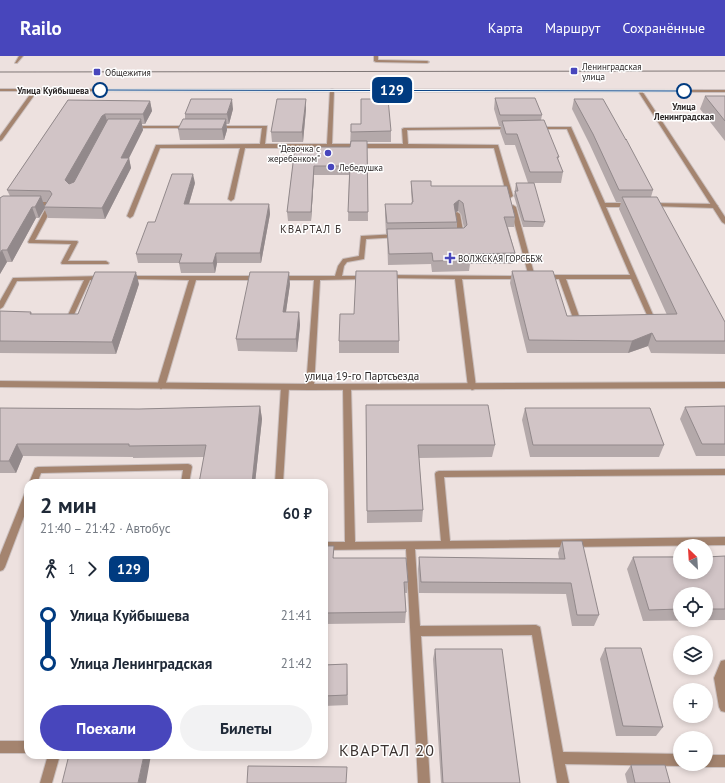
<!DOCTYPE html>
<html lang="ru">
<head>
<meta charset="utf-8">
<style>
  body { margin:0; font-family:"PT Sans",sans-serif; background:#f2f2f3; color:#1f2937; height:100vh; display:flex; flex-direction:column; font-size:15px; white-space:nowrap }
  * { box-sizing:border-box; margin:0 }
  p { font-size:13px; color:#747a83 }
  .icon { flex:none; width:22px; height:22px; fill:none; stroke:currentColor; stroke-width:2; stroke-linecap:round; stroke-linejoin:round }
  .map { position:relative; flex:1; overflow:hidden }
  .panel { position:absolute; left:24px; top:423px; width:304px; height:280px; display:flex; flex-direction:column; background:#fff; border-radius:12px; box-shadow:0 2px 6px #0003 }
  .panel>* { flex:none }
  .badge { padding:0 8px; border-radius:6px; font-size:14px; line-height:26px }
  .needle { width:26px; rotate:335deg }
  .buttons { position:absolute; left:673px; top:483px; display:grid; gap:8px }
  .buttons a { display:grid; place-items:center; width:40px; height:40px; border-radius:50%; background:#fff; box-shadow:0 2px 6px #0003; font-size:20px }
  .map>.badge { position:absolute; translate:-50% -50%; box-shadow:0 0 0 2px #fff }
  .legs { display:flex; align-items:center; gap:6px; height:44px; padding:0 16px; font-size:13px }
  .legs p { margin-inline-start:auto }
  .summary { display:flex; align-items:center; justify-content:space-between; height:68px; padding:0 16px }
  h1 { font-size:22px; font-weight:700; line-height:30px }
  .button { display:flex; gap:8px; margin-top:auto; padding:8px 16px }
  .button a { flex:1; height:46px; border-radius:24px; background:#4846bc; color:#fff; font-size:16px; font-weight:700; line-height:46px; text-align:center }
  .button a+a { background:#f2f2f3; color:#1f2937 }
  ul { padding:0 16px; list-style:none }
  li { display:flex; align-items:center; gap:14px; height:48px; font-size:15px }
  li i { display:grid; place-items:center; width:6px; height:100%; margin:0 5px; background:currentColor }
  li i::after { content:''; width:10px; height:10px; margin:-5px; border:3px solid; border-radius:50%; background:#fff }
  li p { margin-inline-start:auto }
  li:first-child i { background:linear-gradient(#0000 50%,currentColor 0) }
  li:last-child i { background:linear-gradient(currentColor 50%,#0000 0) }
  header { display:flex; align-items:center; gap:24px; box-sizing:border-box; height:56px; padding:0 20px; background:#4846bc; color:#fff }
  header strong { font-size:19px }
  nav { display:flex; gap:22px; margin-inline-start:auto; font-size:14px }
  .map>svg:first-child { display:block }
</style>
</head>
<body>
<header>
<strong>Railo</strong>
<nav><a>Карта</a><a>Маршрут</a><a>Сохранённые</a></nav>
</header>
<div class="map">
<svg width="725" height="727" viewBox="0 0 725 727">
  <rect width="100%" height="100%" fill="#ede1df"/>
  <g fill="none" stroke-linecap="round" stroke-linejoin="round">
    <g stroke="#cabfbe" stroke-width="2">
      <path id="service" d="M19,0H23L17,7H15Z
        M374,0H378V4L427,5L429,6L427,7L376,6L374,5Z
        M332,33L334,34L332,88H403L402,73L404,72L514,71V72L512,73L407,74L408,88L498,89L513,140L510,142L507,140L494,92H245L234,143L231,145L228,143L240,92H160L133,160L130,162L127,160L156,89L260,88L262,72H214V71L216,70H267L265,88H327L330,34Z
        M130,70H189L191,71L189,72H132L130,71Z
        M535,71H571L605,147H630L633,149L630,151H606L654,261L653,263H644L641,261L642,259H647L631,223H566L579,260H585L588,262C585,265 576,265 573,262L559,223H544L541,221L544,219H630L567,73H537L535,72Z
        M33,146H51L54,148L35,184L77,185L78,186L68,205H106L109,207L108,208H62L61,207L71,188L29,187L28,186L47,150L31,149V147Z
        M651,147L715,148L718,150L715,152L649,150V148Z
        M513,149L516,151L535,221L534,222L532,223L529,221L510,151Z
        M457,156L460,158L464,180L461,182L456,180L458,179L454,158Z
        M398,178L401,180L400,181L366,183L364,203L347,206L344,210L342,220H365L367,221V223L320,224L314,331L310,334L307,333L306,331L314,224H278L275,222L278,220H335L338,210L343,203L359,200L361,180Z
        M386,219L525,220L526,221L523,223H462L476,331L475,333L472,334L468,331L455,223L384,222L383,221Z
        M103,220L105,221V223L90,224L72,263H64L61,261L62,259H68L84,224L17,225L3,251L0,253V245L13,222Z
        M128,220H259L262,222L259,224H196L165,330L161,333L157,330L189,224L126,223V221Z
        M285,328L289,331L283,427H275L281,331Z
        M347,328L351,331L355,486L441,485L435,418L436,416L439,415L725,413V419L444,421L450,485L725,481V489L415,493L420,570L536,569L540,571L563,696L680,698V708H684L680,710L565,708L569,727H557L532,579L421,580L430,727H418L406,493L324,494V486H345L343,331Z
        M188,408L191,409L192,411L189,427H181L183,414L41,417L37,427H29L35,412L38,411Z
        M28,436V450L5,511L3,514L0,515V499L24,439L25,437Z
        M725,604V656L721,655L719,651L714,622L721,605Z
        M0,685H28V697H0Z
        M48,699H60L52,727H40Z
        M706,699H725V711H706L702,709L701,708H706Z"/>
    </g>
    <g stroke="#cabfbe" stroke-width="2">
      <path id="minor" d="M34,33L38,34L2,84L0,85V80Z
        M638,34L642,35L725,161V168L722,166L638,35Z
        M0,325L310,328L725,326V332L310,334L0,331Z"/>
    </g>
    <g stroke="#cabfbe" stroke-width="2">
      <path id="tertiary" d="M0,33L725,34V36L0,35Z"/>
    </g>
    <use href="#service" fill="#a4846f" fill-rule="evenodd"/>
    <use href="#minor" fill="#a4846f" fill-rule="evenodd"/>
    <use href="#tertiary" fill="#a4846f" fill-rule="evenodd"/>
    <path stroke="#7f7776" stroke-width="1" d="M0,16L725,15"/>
  </g>
  <path fill="#b4a9aa" fill-rule="evenodd" d="M705,40H725V85L700,53Z
    M495,42L542,59L541,64L559,101L558,103L563,116L561,127H528L515,89H505L500,75L501,70H499L494,53Z
    M574,43L653,134L651,141L725,266V298L651,297L648,290L628,297H527L510,227L512,215L567,260L667,259L619,153L621,146H616L590,89L572,53Z
    M68,44L150,45L152,55L145,68H142L143,74L129,102L131,112L105,163L48,162L44,152L39,162H36L12,206H7L0,218V142L10,140L7,134ZM42,146H47L44,151Z
    M233,53L229,68H226L227,74L224,84H180L178,73L185,63V58Z
    M306,53L303,86H272L271,76Z
    M351,68L391,75V86H367L368,165H348L349,119H314L311,165H288L287,156L295,91H350Z
    M411,125L431,130L515,161L514,171H508L515,197L513,208H470L469,215L432,216L431,208L388,209L387,178H386L385,159V148H412L411,135ZM458,155L461,158L464,172H457V166L455,156Z
    M195,127L189,148H269L270,158L261,207H217L215,217H181L179,207H138L136,198L155,166Z
    M516,127L545,166L543,171H523L514,140Z
    M139,228L116,298L0,297V255L31,256L32,258H78Z
    M290,228L286,256H299L300,269L297,296L238,295L236,283Z
    M339,285H399V297H339Z
    M366,349L495,389L492,401L419,402L423,454L422,466L367,467Z
    M260,350L262,363L255,427H199L204,401L133,402V401L23,400L16,417H0V352L139,353Z
    M725,350V400H696L680,363L685,351Z
    M525,352L664,389L659,401H530L522,364Z
    M562,485L599,559L594,570H572L566,538L419,537L418,513L419,501L559,503L558,497Z
    M324,490L334,502L408,526L407,537H405L406,556L405,567L324,568Z
    M725,500V564L643,565L627,513L633,501ZM680,538H706V564H680Z
    M605,592L663,671L656,680H616L600,603Z
    M435,593L520,727H441L433,603Z
    M347,608L348,649L324,650V609Z
    M631,709L670,727H627L625,718Z"/>
  <path fill="#92898b" d="M232,43L233,53L229,68L227,58Z
    M306,43V53L303,86L302,76Z
    M150,45L152,55L145,68L143,58Z
    M105,58L108,68L69,135L65,124L102,60Z
    M141,63L143,74L129,102L131,112L105,163L102,152L121,102Z
    M226,63L227,74L224,84L222,73Z
    M314,110V119L311,165V156Z
    M193,118L195,127L186,158L184,148Z
    M41,140L45,152L39,162L35,151Z
    M459,144L458,155L453,158L454,148Z
    M269,148L270,158L261,207L260,197Z
    M32,151L36,162L12,206L7,194Z
    M2,194L7,206L0,218V197Z
    M216,197L217,207L215,217L213,207Z
    M136,216L139,228L116,298L112,286Z
    M289,216L290,228L284,269L283,256Z
    M299,256L300,269L297,296L296,283Z
    M652,277L648,290L628,297L632,285Z
    M260,350L262,363L255,427H252Z
    M17,388L23,400L16,417L9,405Z
    M144,699H151L146,727H138Z"/>
  <path fill="#d1c4c6" stroke="#92898b" d="M705,40H725V65Z
    M495,42H535L542,59H500Z
    M191,43H232L227,58H185Z
    M277,43H306L302,76H271Z
    M361,43H388L391,75L351,76V68H361Z
    M574,43H603L626,84V83L653,134H619L593,78Z
    M68,44L150,45L143,58H105L102,60L65,124L69,128L74,126L108,63H141L121,102H129L102,152L44,151L52,138L50,135L7,134Z
    M183,63H226L222,73H178Z
    M544,64L559,101H557L563,116H530L517,78H506L502,65Z
    M351,85H367L368,156H348L350,110H314L311,156H287L295,91H350Z
    M172,118H193L184,148H269L260,197H216L213,207H179L182,198H136L148,166H155Z
    M411,125H431V130H507L515,161H504L515,197L469,198L471,204L433,205L432,197L389,198L387,173L464,172L467,169L463,147L459,144L454,148L457,166L387,167L385,148H412V146H413Z
    M516,127H534L545,166L524,165L515,135H518Z
    M3,140H41L35,151H32L7,194H2L0,197V142Z
    M622,141H657L725,266V285H656L652,277L632,285L529,284L512,215H553L567,260L677,258Z
    M356,215H397L399,285H339L340,258H354Z
    M95,216H136L112,286L0,285V255L31,256L30,258H78Z
    M250,216H289L283,256H299L296,283H236Z
    M366,349H488L495,389H418L423,454L367,455Z
    M260,350L252,427H199L206,389L129,390V388H17L9,405H0V352L139,353Z
    M725,350V388H702L685,351Z
    M525,352H650L664,389H533Z
    M562,485H582L599,559H577L571,527L421,526L419,501L565,503Z
    M324,490H334L333,502H406L408,526H404L406,556L324,557Z
    M725,500V553H706V538H680V553L649,554L633,501H680V516H706V501Z
    M605,592H641L663,671L623,670Z
    M435,593H502L520,727H443Z
    M347,608V639L324,640V609Z
    M69,699H144L138,727H62Z
    M631,709H665L670,727H635Z
    M248,710L347,711L346,727H247Z"/>
  <path fill="#003b80" stroke="#fff" d="M100,33L684,34L686,35L684,36L98,35Z"/>
  <g fill="#4846bc" stroke="#fff" stroke-width="1.5">
    <rect x="570" y="11" width="8" height="8" rx="2"/>
    <rect x="93" y="12" width="8" height="8" rx="2"/>
    <circle cx="328" cy="97" r="4"/>
    <circle cx="331" cy="111" r="4"/>
    <path d="M448 196h4v4h4v4h-4v4h-4v-4h-4v-4h4z"/>
  </g>
  <g fill="#fff" stroke="#003b80" stroke-width="2">
    <circle cx="100" cy="34" r="7"/>
    <circle cx="684" cy="35" r="7"/>
  </g>
  <g text-anchor="middle" dominant-baseline="central" stroke-width="3" stroke-linejoin="round" paint-order="stroke">
    <g font-size="9" fill="#2b2626" stroke="#fff" text-anchor="start">
      <text x="582" y="10">Ленинградская<tspan x="582" dy="10">улица</tspan></text>
      <text x="105" y="16">Общежития</text>
      <text x="320" y="92" text-anchor="end">"Девочка с<tspan x="320" dy="10">жеребенком"</tspan></text>
      <text x="339" y="111">Лебедушка</text>
      <text x="458" y="202">ВОЛЖСКАЯ ГОРСББЖ</text>
    </g>
    <g font-size="9" font-weight="bold" fill="#2b2626" stroke="#fff" text-anchor="end">
      <text x="89" y="34">Улица Куйбышева</text>
      <text x="684" y="50" text-anchor="middle">Улица<tspan x="684" dy="10">Ленинградская</tspan></text>
    </g>
    <g font-size="11" letter-spacing="1" fill="#3c3331" stroke="#fff">
      <text x="311" y="173">КВАРТАЛ Б</text>
    </g>
    <g font-size="11" fill="#2b2626" stroke="#fff">
      <text x="362" y="320">улица 19-го Партсъезда</text>
    </g>
    <g font-size="16" letter-spacing="1" fill="#3c3331" stroke="#fff">
      <text x="387" y="694">КВАРТАЛ 20</text>
    </g>
  </g>
</svg>
<div class="buttons">
<a><svg class="needle" viewBox="-14 -14 28 28"><path d="M0-13l5 13h-10z" fill="#e53935"/><path d="M0 13l5-13h-10z" fill="#747a83"/></svg></a>
<a><svg class="icon" aria-label="locate" viewBox="0 0 24 24"><circle cx="12" cy="12" r="6"/><path d="M12 2v4M12 18v4M2 12h4M18 12h4"/></svg></a>
<a><svg class="icon" aria-label="layers" viewBox="0 0 24 24"><path d="M12 4l9 5-9 5-9-5zM3 14l9 5 9-5"/></svg></a>
<a>+</a>
<a>−</a>
</div>
<b class="badge" style="left:392px;top:34px;background:#003b80;color:#fff">129</b>
<section class="panel">
<div class="summary"><div><h1>2 мин</h1><p>21:40 – 21:42 · Автобус</p></div><b>60 ₽</b></div>
<div class="legs"><svg class="icon" aria-label="walk" viewBox="0 0 24 24"><circle cx="13" cy="4" r="2"/><path d="M13 8l-2 6 4 7M11 14l-3 7M7 12l3-4h3l4 4"/></svg>1<svg class="icon" aria-label="forward" viewBox="0 0 24 24"><path d="M9 5l7 7-7 7"/></svg><b class="badge" style="background:#003b80;color:#fff">129</b></div>
<ul>
<li><i style="color:#003b80"></i><b>Улица Куйбышева</b><p>21:41</p></li>
<li><i style="color:#003b80"></i><b>Улица Ленинградская</b><p>21:42</p></li>
</ul>
<div class="button"><a>Поехали</a><a>Билеты</a></div>
</section>
</div>
</body>
</html>
